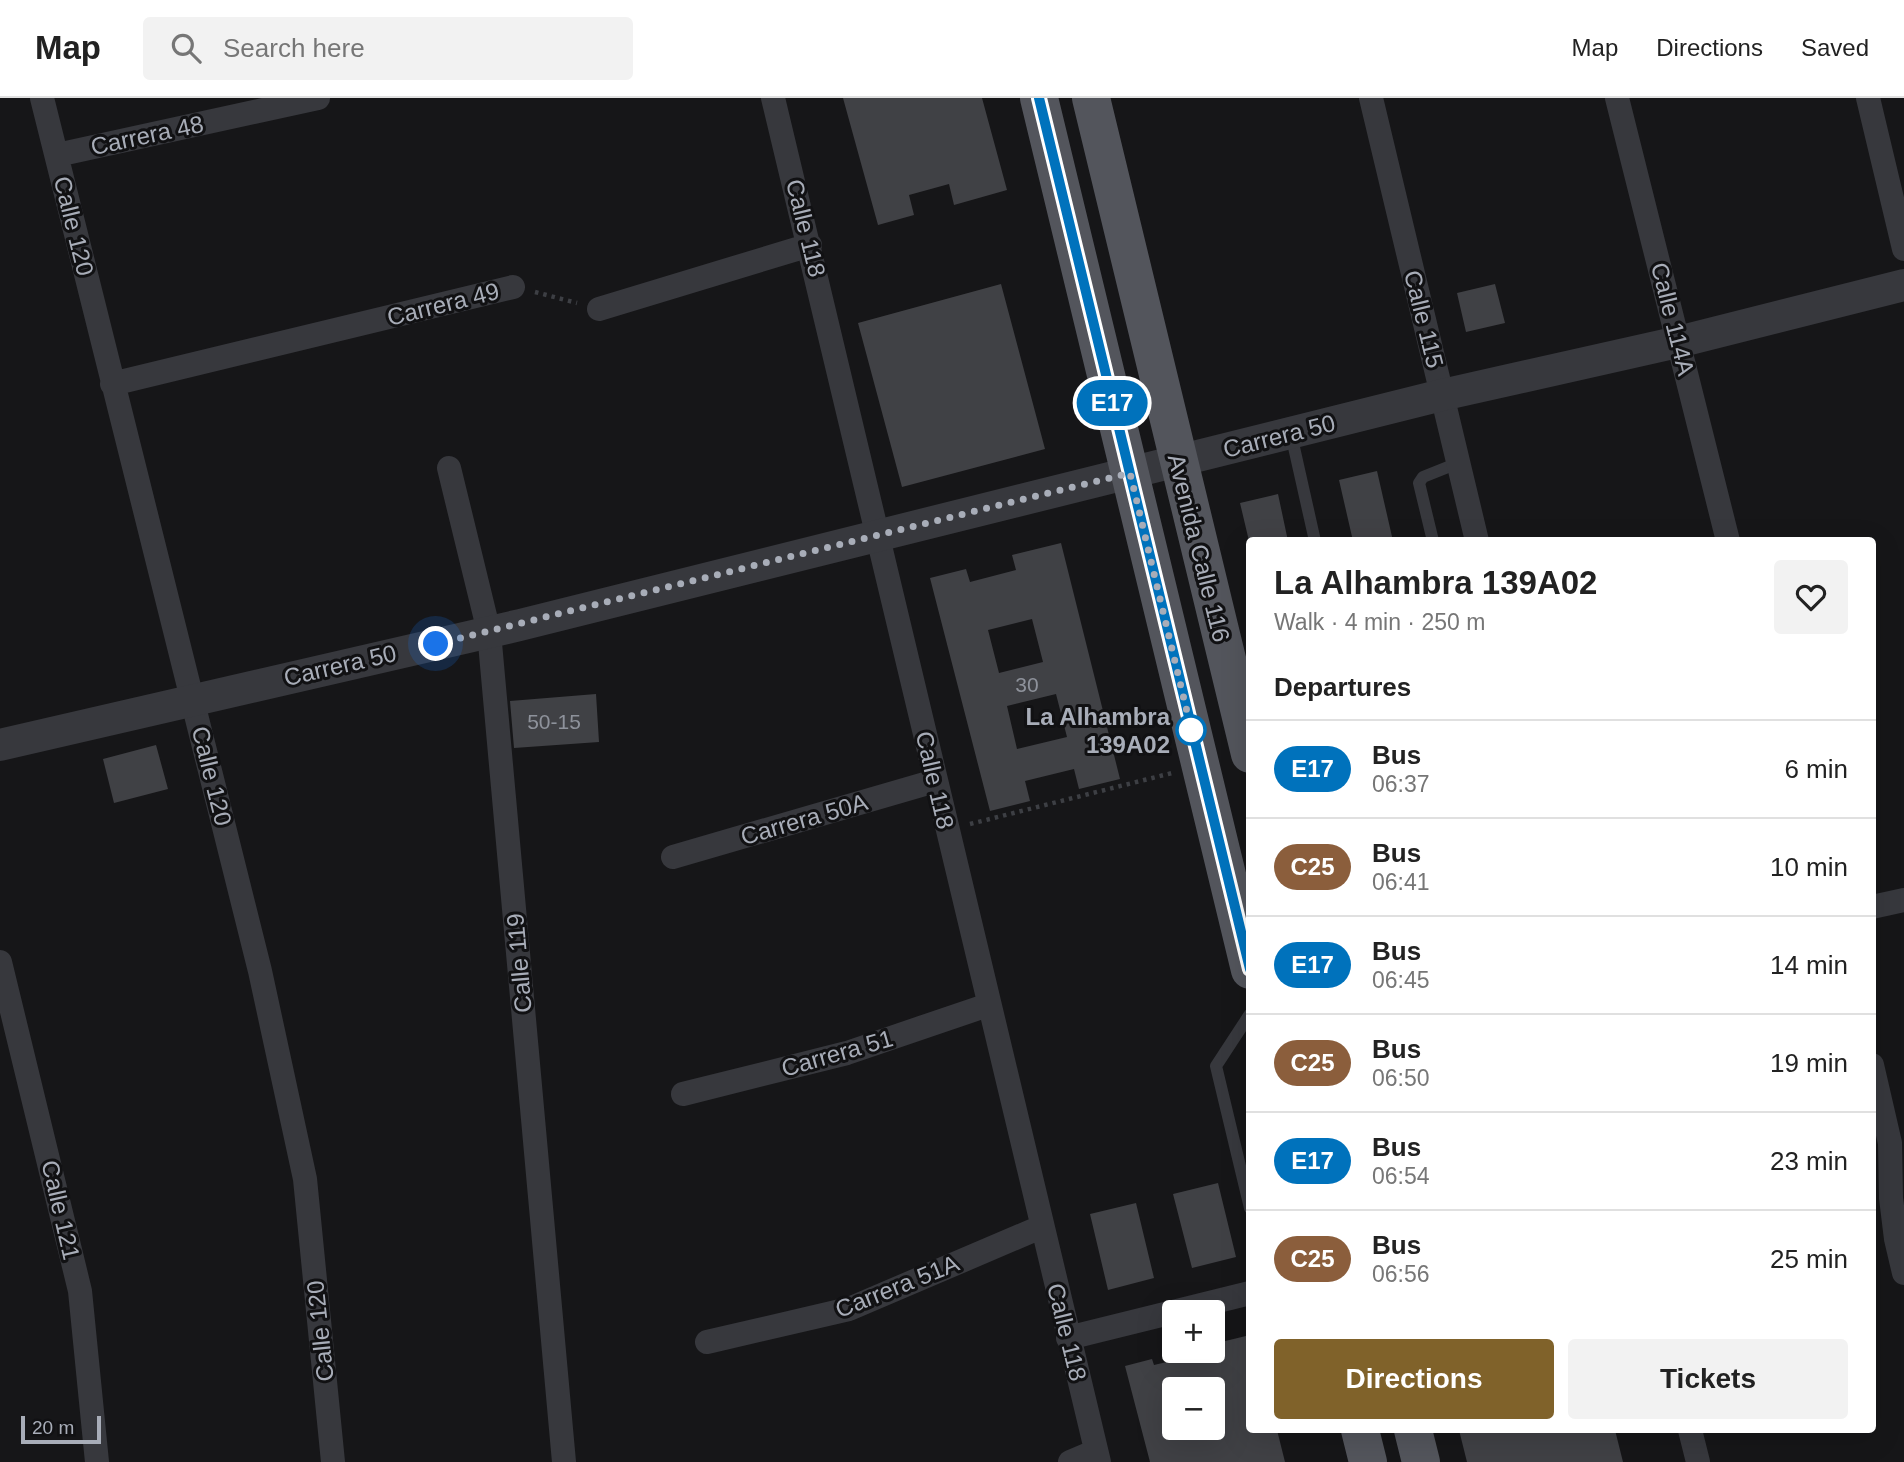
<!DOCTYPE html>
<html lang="en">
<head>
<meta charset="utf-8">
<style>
  body { margin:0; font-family:Arial,sans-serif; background:#f2f2f2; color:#222; height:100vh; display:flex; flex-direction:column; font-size:26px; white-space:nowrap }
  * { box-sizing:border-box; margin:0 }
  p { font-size:23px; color:#767676 }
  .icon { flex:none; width:38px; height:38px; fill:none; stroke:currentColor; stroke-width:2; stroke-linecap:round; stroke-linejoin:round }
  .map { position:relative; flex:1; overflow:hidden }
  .sheet { position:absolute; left:1246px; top:439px; width:630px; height:896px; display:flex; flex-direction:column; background:#fff; border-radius:7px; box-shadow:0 7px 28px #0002 }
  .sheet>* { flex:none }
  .badge { padding:0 14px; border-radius:23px; font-size:24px; line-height:46px }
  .tools { position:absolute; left:1162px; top:1202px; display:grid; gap:14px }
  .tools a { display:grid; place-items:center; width:63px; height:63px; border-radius:7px; background:#fff; box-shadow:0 7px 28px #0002; font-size:35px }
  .scale { position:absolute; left:21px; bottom:18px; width:80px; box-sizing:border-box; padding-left:7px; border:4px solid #a8adb8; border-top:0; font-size:19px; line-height:24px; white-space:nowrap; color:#a8adb8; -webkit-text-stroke:5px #111113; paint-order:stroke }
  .you { position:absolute; width:35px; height:35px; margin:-18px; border:5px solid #fff; border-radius:50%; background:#1a73e8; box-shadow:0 0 0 10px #1a73e833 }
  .map>.badge { position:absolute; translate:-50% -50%; box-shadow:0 0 0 4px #fff }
  h2 { padding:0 28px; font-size:26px; line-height:63px }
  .round { display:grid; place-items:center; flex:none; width:74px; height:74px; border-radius:7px; background:#f2f2f2 }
  .summary { display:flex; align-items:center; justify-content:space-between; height:119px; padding:0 28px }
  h1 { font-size:33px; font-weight:700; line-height:52px }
  .primary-button { display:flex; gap:14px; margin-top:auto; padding:14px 28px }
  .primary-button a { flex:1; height:80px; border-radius:7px; background:#80622a; color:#fff; font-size:28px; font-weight:700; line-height:80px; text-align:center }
  .primary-button a+a { background:#f2f2f2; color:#222 }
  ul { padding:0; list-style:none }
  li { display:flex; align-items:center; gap:21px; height:98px; padding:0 28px; border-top:2px solid #e0e0e0 }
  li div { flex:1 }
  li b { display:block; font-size:26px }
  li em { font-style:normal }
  li .badge { min-width:77px; font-weight:700; text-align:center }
  header { display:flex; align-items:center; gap:42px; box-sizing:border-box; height:98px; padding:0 35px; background:#fff; border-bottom:2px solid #e0e0e0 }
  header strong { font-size:33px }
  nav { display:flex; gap:38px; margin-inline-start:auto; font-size:24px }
  .search { width:490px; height:63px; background:#f2f2f2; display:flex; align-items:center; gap:18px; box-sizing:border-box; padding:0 24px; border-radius:7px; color:#767676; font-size:26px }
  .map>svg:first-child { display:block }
</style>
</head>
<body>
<header>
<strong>Map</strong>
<div class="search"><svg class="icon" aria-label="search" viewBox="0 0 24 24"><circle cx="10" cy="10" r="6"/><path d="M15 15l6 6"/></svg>Search here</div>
<nav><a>Map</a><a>Directions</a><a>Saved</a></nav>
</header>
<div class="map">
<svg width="1904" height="1364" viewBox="0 0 1904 1364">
  <rect width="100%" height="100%" fill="#161618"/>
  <path fill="#404145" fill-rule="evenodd" d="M843,0H982L1007,92L954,107L949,86L909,97L914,117L878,127Z
    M1001,186L1045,351L902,389L858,225Z
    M1495,186L1505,225L1466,234L1457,195Z
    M1377,373L1393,443H1353L1339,382Z
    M1278,396L1288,443H1249L1240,405Z
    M1061,445L1120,681L1079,691L1074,671L1025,683L1030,703L990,713L930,480L966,471L970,484L1016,472L1012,457ZM1032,521L1043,564L999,575L988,532ZM1056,596L1067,639L1017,651L1007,608Z
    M596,596L599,644L514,650L510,603Z
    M156,647L168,691L114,705L103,661Z
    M1218,1085L1236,1159L1192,1170L1173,1096Z
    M1136,1105L1154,1180L1108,1192L1090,1116Z
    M1250,1237V1332H1277L1285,1364H1150L1125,1268L1152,1261L1154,1267L1213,1253V1246ZM1213,1289V1331L1177,1339L1167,1301L1174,1299V1292Z
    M1459,1332H1615L1623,1364H1467Z"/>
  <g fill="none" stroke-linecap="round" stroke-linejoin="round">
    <path stroke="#3d3f44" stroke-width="4.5" stroke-dasharray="3.5 5" stroke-linecap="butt" d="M535,194L577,205
      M970,726L1172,675"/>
    <path stroke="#37383d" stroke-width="12" d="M1291,336L1315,443
      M1433,443L1419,385L1423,379L1458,365
      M1250,916L1216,968L1250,1110"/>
    <path stroke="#37383d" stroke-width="24" d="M42,0L260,873L305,1081L333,1364
      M773,0L1099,1364
      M1371,0L1477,443
      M1617,0L1728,443
      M1868,0L1904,151
      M57,57L318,0
      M599,211L810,147
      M112,286L513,189
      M449,370L489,534L564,1364
      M673,759L935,683
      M1872,809L1904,802
      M0,864L80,1193L97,1364
      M1872,967L1890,1045L1891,1100L1896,1141L1904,1175
      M683,996L847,955L988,907
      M1068,1240L1250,1195
      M707,1244L849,1211L1041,1129
      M1690,1332L1698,1364
      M1070,1364L1096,1353"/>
    <path stroke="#37383d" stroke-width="32" d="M0,647L520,527L1442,297L1678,244L1904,187"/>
    <path stroke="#53555c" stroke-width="38" d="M1039,0L1250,872
      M1091,0L1250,656
      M1360,1332L1368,1364
      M1413,1332L1421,1364"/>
  </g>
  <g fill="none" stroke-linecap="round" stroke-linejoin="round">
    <g stroke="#fff" stroke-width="16">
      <path id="line" d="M1039,0L1250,871"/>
    </g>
    <use href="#line" stroke="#0072bc" stroke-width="10"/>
    <path stroke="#a8adb8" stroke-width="7" stroke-dasharray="0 12.6" d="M436,546L1130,375L1194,643L1191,632"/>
  </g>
  <circle fill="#fff" stroke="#0072bc" stroke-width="3.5" cx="1191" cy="632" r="14"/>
  <g text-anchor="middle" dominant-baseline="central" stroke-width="6" stroke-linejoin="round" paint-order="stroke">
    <g font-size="21" fill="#8e929b">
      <text x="1027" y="586">30</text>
      <text x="554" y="623">50-15</text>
    </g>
    <g font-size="24" fill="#a8adb8" stroke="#111113">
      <text transform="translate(147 37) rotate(-12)">Carrera 48</text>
      <text transform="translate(74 128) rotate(76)">Calle 120</text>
      <text transform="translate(806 130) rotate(76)">Calle 118</text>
      <text transform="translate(443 206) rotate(-14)">Carrera 49</text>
      <text transform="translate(1424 221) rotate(76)">Calle 115</text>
      <text transform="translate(1673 221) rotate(76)">Calle 114A</text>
      <text transform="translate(1279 338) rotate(-14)">Carrera 50</text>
      <text transform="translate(1199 450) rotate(76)">Avenida Calle 116</text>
      <text transform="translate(340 567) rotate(-13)">Carrera 50</text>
      <text transform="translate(212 678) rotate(76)">Calle 120</text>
      <text transform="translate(935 682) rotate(77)">Calle 118</text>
      <text transform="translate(804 721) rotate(-16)">Carrera 50A</text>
      <text transform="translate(519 865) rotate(-95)">Calle 119</text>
      <text transform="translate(837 955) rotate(-16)">Carrera 51</text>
      <text transform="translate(61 1112) rotate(77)">Calle 121</text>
      <text transform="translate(897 1188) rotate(-22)">Carrera 51A</text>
      <text transform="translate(320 1233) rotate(-96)">Calle 120</text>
      <text transform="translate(1067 1234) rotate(76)">Calle 118</text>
    </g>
    <g font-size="24" font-weight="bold" fill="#a8adb8" stroke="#111113" text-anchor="end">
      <text x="1170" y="618">La Alhambra<tspan x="1170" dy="28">139A02</tspan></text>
    </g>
  </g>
</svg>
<div class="tools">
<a>+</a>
<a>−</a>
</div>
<div class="scale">20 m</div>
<div class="you" style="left:436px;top:546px"></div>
<b class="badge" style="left:1112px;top:305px;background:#0072bc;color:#fff">E17</b>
<section class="sheet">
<div class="summary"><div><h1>La Alhambra 139A02</h1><p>Walk · 4 min · 250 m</p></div><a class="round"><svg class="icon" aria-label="heart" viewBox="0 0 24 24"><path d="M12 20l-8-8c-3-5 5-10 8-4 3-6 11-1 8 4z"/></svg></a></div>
<h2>Departures</h2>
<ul>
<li><span class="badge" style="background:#0072bc;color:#fff">E17</span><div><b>Bus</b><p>06:37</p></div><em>6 min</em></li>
<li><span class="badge" style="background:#8b5e3c;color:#fff">C25</span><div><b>Bus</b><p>06:41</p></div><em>10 min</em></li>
<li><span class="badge" style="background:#0072bc;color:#fff">E17</span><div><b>Bus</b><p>06:45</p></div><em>14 min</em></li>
<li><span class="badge" style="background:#8b5e3c;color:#fff">C25</span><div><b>Bus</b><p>06:50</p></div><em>19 min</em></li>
<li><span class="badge" style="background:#0072bc;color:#fff">E17</span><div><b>Bus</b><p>06:54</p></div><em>23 min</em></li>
<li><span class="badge" style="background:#8b5e3c;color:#fff">C25</span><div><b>Bus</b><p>06:56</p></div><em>25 min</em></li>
</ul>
<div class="primary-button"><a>Directions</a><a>Tickets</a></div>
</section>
</div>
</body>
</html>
